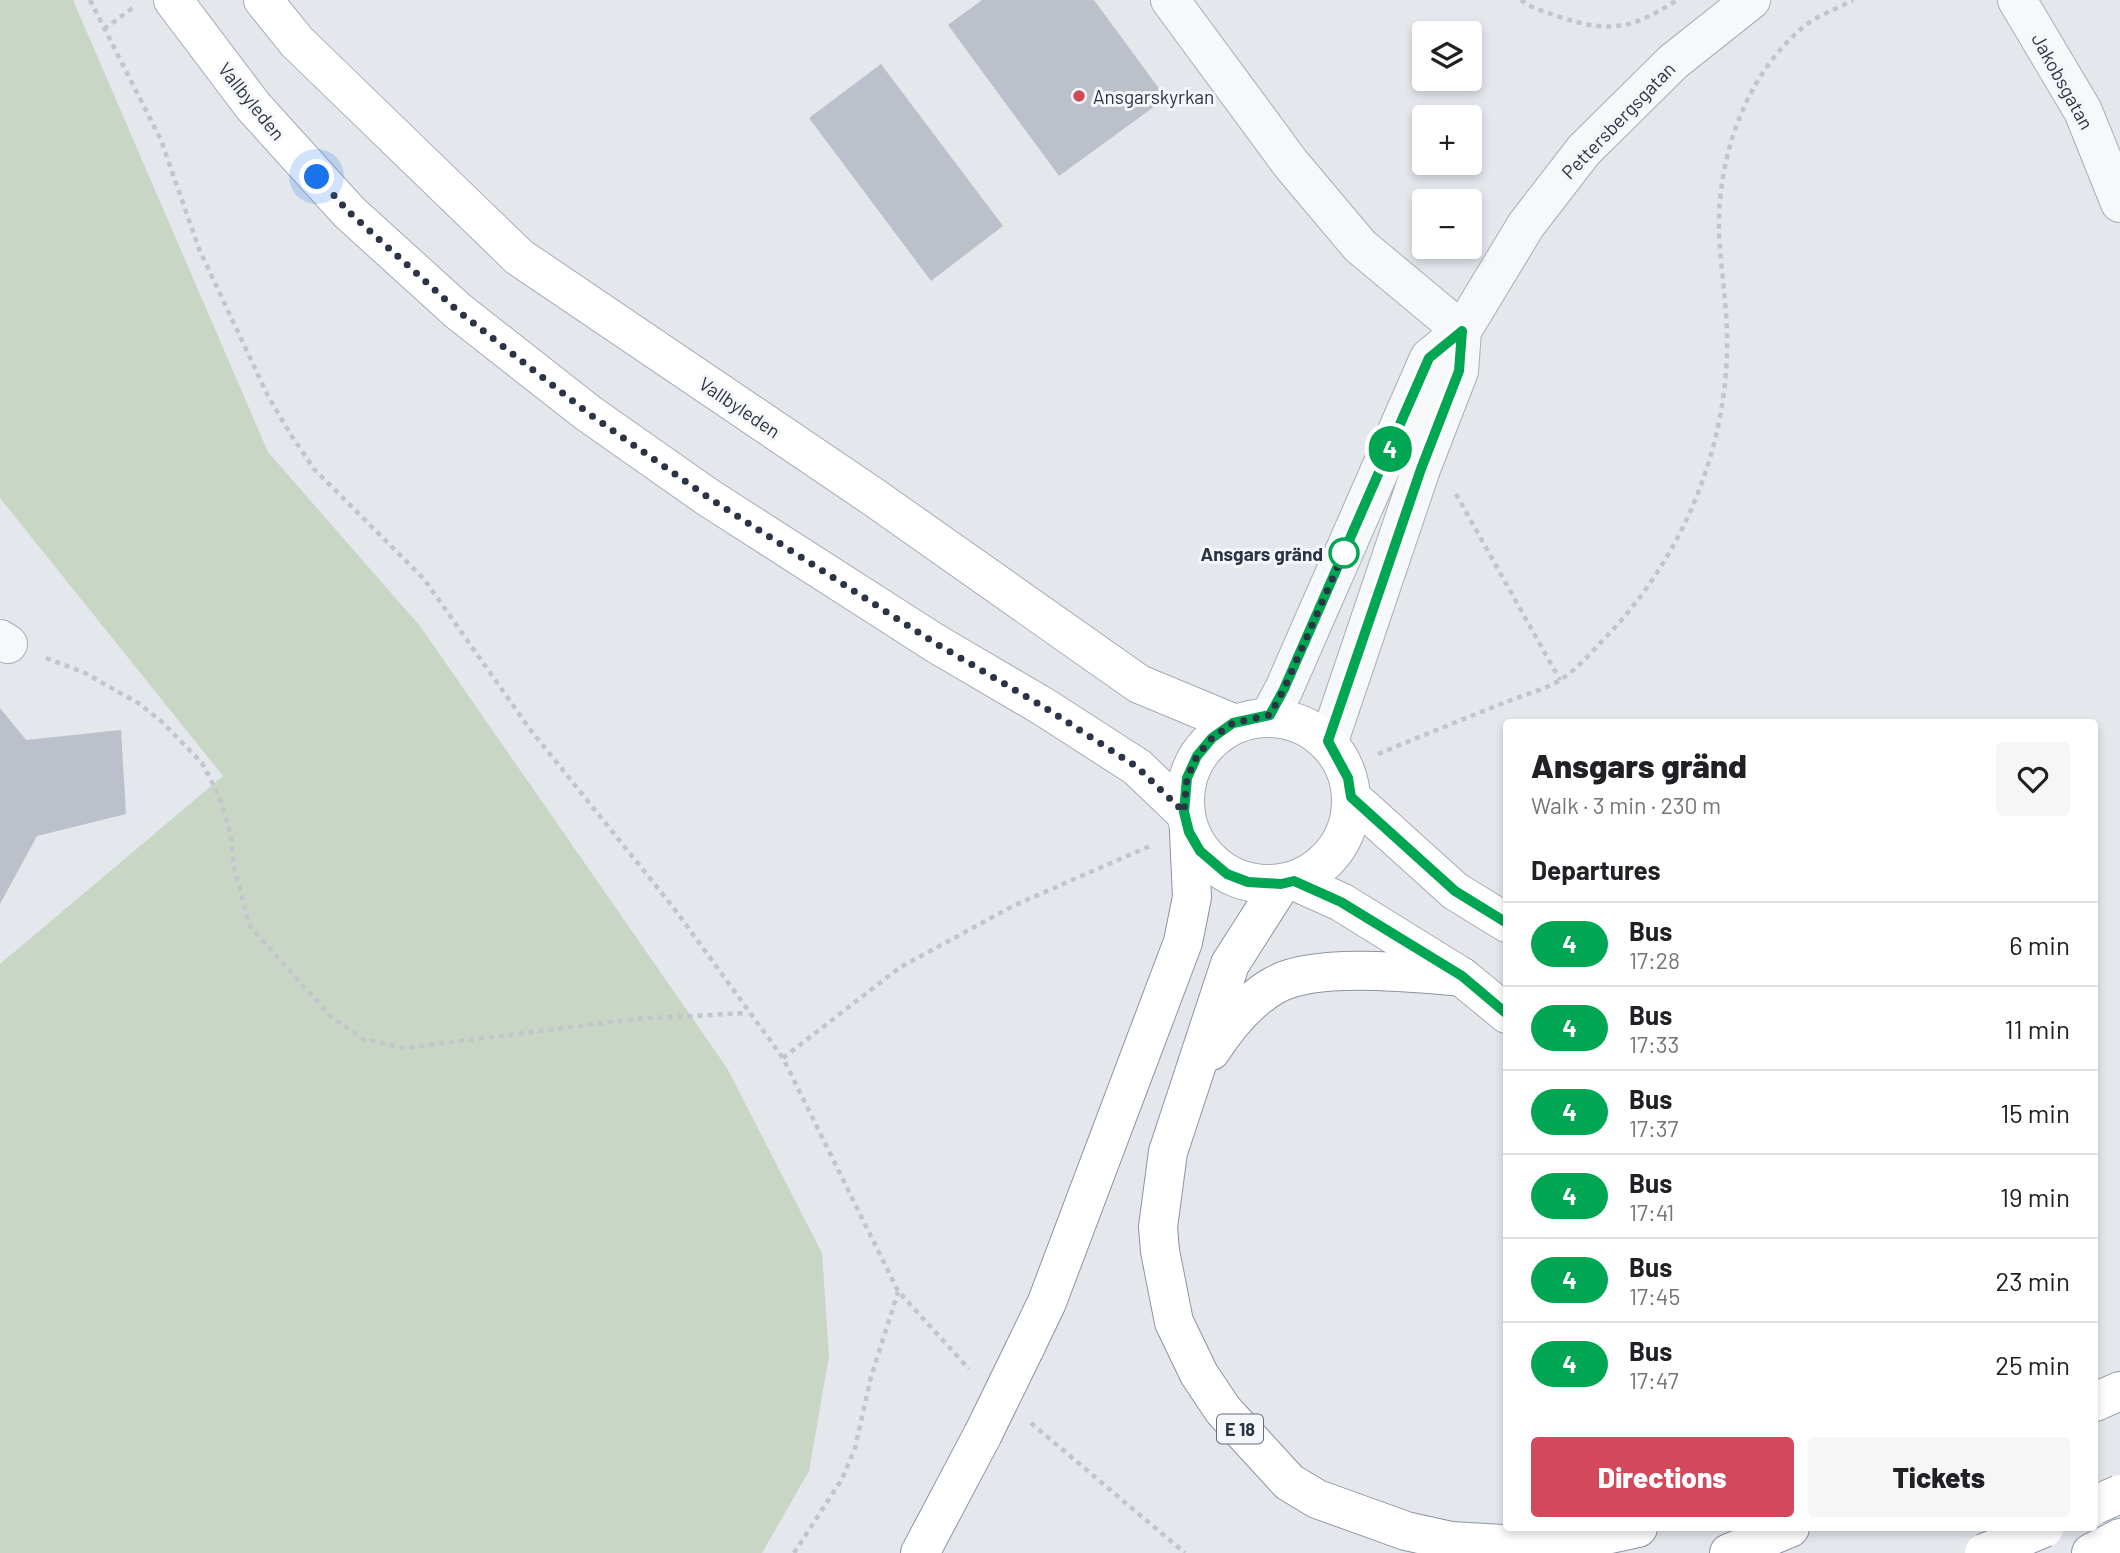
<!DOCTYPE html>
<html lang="en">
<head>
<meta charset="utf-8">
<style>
  body { margin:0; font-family:Barlow,sans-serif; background:#f6f6f6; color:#202124; height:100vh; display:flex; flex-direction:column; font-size:26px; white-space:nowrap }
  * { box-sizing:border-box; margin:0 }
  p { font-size:23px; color:#757577 }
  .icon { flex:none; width:38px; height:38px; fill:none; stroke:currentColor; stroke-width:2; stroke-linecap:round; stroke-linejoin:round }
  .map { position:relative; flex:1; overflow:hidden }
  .side { position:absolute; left:1503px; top:719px; width:595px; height:812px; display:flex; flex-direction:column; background:#fff; border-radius:7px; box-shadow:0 4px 10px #0003 }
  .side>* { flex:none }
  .badge { padding:0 14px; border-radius:23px; font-size:24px; line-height:46px }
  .fabs { position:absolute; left:1412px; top:21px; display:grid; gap:14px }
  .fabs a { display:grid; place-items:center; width:70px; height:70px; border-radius:7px; background:#fff; box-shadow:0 4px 10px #0003; font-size:35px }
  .you { position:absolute; width:35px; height:35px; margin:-18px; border:5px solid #fff; border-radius:50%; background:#1a73e8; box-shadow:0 0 0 10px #1a73e833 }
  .map>.badge { position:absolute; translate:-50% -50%; box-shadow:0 0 0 4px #fff }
  h2 { padding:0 28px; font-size:26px; line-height:63px }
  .round { display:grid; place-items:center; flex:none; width:74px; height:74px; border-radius:7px; background:#f6f6f6 }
  .summary { display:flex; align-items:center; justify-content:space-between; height:119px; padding:0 28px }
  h1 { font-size:33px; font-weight:800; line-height:52px }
  .action { display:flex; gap:14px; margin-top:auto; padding:14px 28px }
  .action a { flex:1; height:80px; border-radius:7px; background:#d1495b; color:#fff; font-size:28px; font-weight:800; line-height:80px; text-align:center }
  .action a+a { background:#f6f6f6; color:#202124 }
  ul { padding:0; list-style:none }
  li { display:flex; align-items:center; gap:21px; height:84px; padding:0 28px; border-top:2px solid #e0e0e0 }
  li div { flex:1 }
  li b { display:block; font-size:26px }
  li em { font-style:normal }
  li .badge { min-width:77px; font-weight:700; text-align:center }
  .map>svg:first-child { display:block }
</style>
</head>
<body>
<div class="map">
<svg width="2120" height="1553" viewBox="0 0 2120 1553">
  <rect width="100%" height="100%" fill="#e4e7ec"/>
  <path fill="#c9d6c5" d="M0,0H73L268,452L420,626L727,1068L822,1253L829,1356L809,1471L762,1553H0V964L223,776L0,498Z"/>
  <path fill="#bbc0ca" d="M982,0H1094L1166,98L1059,176L948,25Z
    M881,64L1003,226L931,281L809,118Z
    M0,708L26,740L121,730L126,814L37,836L0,904Z"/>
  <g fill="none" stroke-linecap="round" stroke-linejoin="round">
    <g stroke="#a9aeb7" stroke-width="40">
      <path id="minor" d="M1170,0L1291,164L1360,246L1462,331
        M2017,0L2083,111L2120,203
        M0,639L8,644
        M1270,715L1284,689L1429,358L1462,331L1526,225L1584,150L1673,62L1751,0
        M1329,741L1421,469L1459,371L1462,331"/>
    </g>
    <g stroke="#a3abb8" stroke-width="40">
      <path id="major" d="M173,0L253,106L349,212L458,311L588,413L709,498L935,643L1044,707L1137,767L1184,812
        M263,0L297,42L519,257L872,496L1139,684L1233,723
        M1185 801a83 83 0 1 1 166 0a83 83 0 1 1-166 0Z
        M1351,797L1455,891L1507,923
        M1294,881L1341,902L1462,977L1507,1014"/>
    </g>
    <g stroke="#8b94a3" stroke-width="40">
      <path id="highway" d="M1281,884L1230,964L1168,1152L1158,1227L1160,1251L1174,1322L1199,1374L1223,1410L1289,1482L1317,1499L1406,1531L1451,1541L1503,1544L1601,1536L1638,1528
        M1211,1051C1227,1026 1248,1000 1275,985C1316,962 1414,973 1462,977
        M1024,1350L1047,1302L1183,942L1192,897L1189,832
        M2095,1402L2120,1391
        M920,1553L983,1434
        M1729,1553L1790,1528
        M2091,1553L2120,1538"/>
    </g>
    <path stroke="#c2c5cb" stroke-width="4.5" stroke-dasharray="5 5" stroke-linecap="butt" d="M90,0L161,140L199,249L268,396L291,435L314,469L424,579L529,728L673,907L783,1058L898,1291L969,1369
      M1521,0C1532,9 1547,12 1560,17C1611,34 1634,28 1677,0
      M104,29L134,7
      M1456,494L1560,680
      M46,658L85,673L138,703L161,721L202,763L219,796L230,832L234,866L249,925L330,1016L363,1039L404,1048L635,1019L748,1013
      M1378,754C1421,736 1464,719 1506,702C1523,695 1544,690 1560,680C1576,670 1590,654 1603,640C1678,564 1725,457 1727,350C1728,310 1721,272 1719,233C1717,159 1744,78 1802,28C1815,16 1837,9 1853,0
      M783,1058L899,968L1013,906L1150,846
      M1031,1423L1185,1553
      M794,1553L842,1479L855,1448L871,1377L898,1292"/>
    <use href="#minor" stroke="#f7f8fa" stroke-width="38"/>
    <use href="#major" stroke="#fff" stroke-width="38"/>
    <use href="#highway" stroke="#fff" stroke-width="38"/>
    <g stroke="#8b94a3" stroke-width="40" stroke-linecap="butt">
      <path id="highway-bridge" d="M983,1434L1024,1350
        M2095,1505L2120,1494
        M1984,1553L2044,1528"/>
    </g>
    <use href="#highway-bridge" stroke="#fff" stroke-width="38"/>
  </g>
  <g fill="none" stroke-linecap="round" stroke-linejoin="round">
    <g stroke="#fff" stroke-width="16">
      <path id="line" d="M1507,923L1455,891L1351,797L1348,778L1328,741L1421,469L1459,371L1462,331L1429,358L1284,689L1270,715L1233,723L1212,738L1197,756L1187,778L1184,812L1189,832L1200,851L1227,874L1248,882L1281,884L1294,881L1341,902L1462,976L1507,1014"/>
    </g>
    <use href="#line" stroke="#00a651" stroke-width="10"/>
    <path stroke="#2b3445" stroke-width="7" stroke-dasharray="0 12.6" d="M317,177L349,212L458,311L588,413L709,498L935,643L1044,707L1137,767L1184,812L1187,778L1197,756L1212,738L1233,723L1270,715L1284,689L1346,548L1344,553"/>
  </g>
  <circle fill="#d1495b" stroke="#f4f6f9" stroke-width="2.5" cx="1079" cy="96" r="7"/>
  <circle fill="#fff" stroke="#00a651" stroke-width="3.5" cx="1344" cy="553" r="14"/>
  <g text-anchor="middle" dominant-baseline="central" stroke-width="6" stroke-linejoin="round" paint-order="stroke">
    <rect fill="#f4f6f9" stroke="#676e7b" stroke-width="2" x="1217" y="1414.5" width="46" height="29" rx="5"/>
    <g font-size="18" font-weight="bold" fill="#2b3445">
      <text x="1240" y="1429">E 18</text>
    </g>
    <g font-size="19" fill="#2b3445" stroke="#f4f6f9">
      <text transform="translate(2063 81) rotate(61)">Jakobsgatan</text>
      <text transform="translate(252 101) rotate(51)">Vallbyleden</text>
      <text transform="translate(1618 120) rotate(-46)">Pettersbergsgatan</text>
      <text transform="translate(740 407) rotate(34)">Vallbyleden</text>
    </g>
    <g font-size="19" fill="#2b3445" stroke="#f4f6f9" text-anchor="start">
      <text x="1093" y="96">Ansgarskyrkan</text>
    </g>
    <g font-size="19" font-weight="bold" fill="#2b3445" stroke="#f4f6f9" text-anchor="end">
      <text x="1323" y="553">Ansgars gränd</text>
    </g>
  </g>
</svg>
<div class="fabs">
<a><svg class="icon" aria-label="layers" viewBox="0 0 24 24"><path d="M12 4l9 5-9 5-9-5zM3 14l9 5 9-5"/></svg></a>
<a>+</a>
<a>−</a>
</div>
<div class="you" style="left:317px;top:177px"></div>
<b class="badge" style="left:1390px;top:449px;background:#00a651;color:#fff">4</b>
<section class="side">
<div class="summary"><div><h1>Ansgars gränd</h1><p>Walk · 3 min · 230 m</p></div><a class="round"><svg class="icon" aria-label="heart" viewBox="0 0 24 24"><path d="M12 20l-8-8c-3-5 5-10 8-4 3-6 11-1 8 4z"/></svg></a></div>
<h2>Departures</h2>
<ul>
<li><span class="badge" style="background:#00a651;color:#fff">4</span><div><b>Bus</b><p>17:28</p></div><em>6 min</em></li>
<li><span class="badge" style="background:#00a651;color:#fff">4</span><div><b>Bus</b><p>17:33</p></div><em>11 min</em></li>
<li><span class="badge" style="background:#00a651;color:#fff">4</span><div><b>Bus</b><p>17:37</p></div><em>15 min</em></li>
<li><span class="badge" style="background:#00a651;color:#fff">4</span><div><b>Bus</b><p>17:41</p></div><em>19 min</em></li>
<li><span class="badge" style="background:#00a651;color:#fff">4</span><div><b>Bus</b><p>17:45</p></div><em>23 min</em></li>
<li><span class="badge" style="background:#00a651;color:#fff">4</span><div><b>Bus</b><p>17:47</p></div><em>25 min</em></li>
</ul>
<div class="action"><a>Directions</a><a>Tickets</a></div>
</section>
</div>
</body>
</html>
